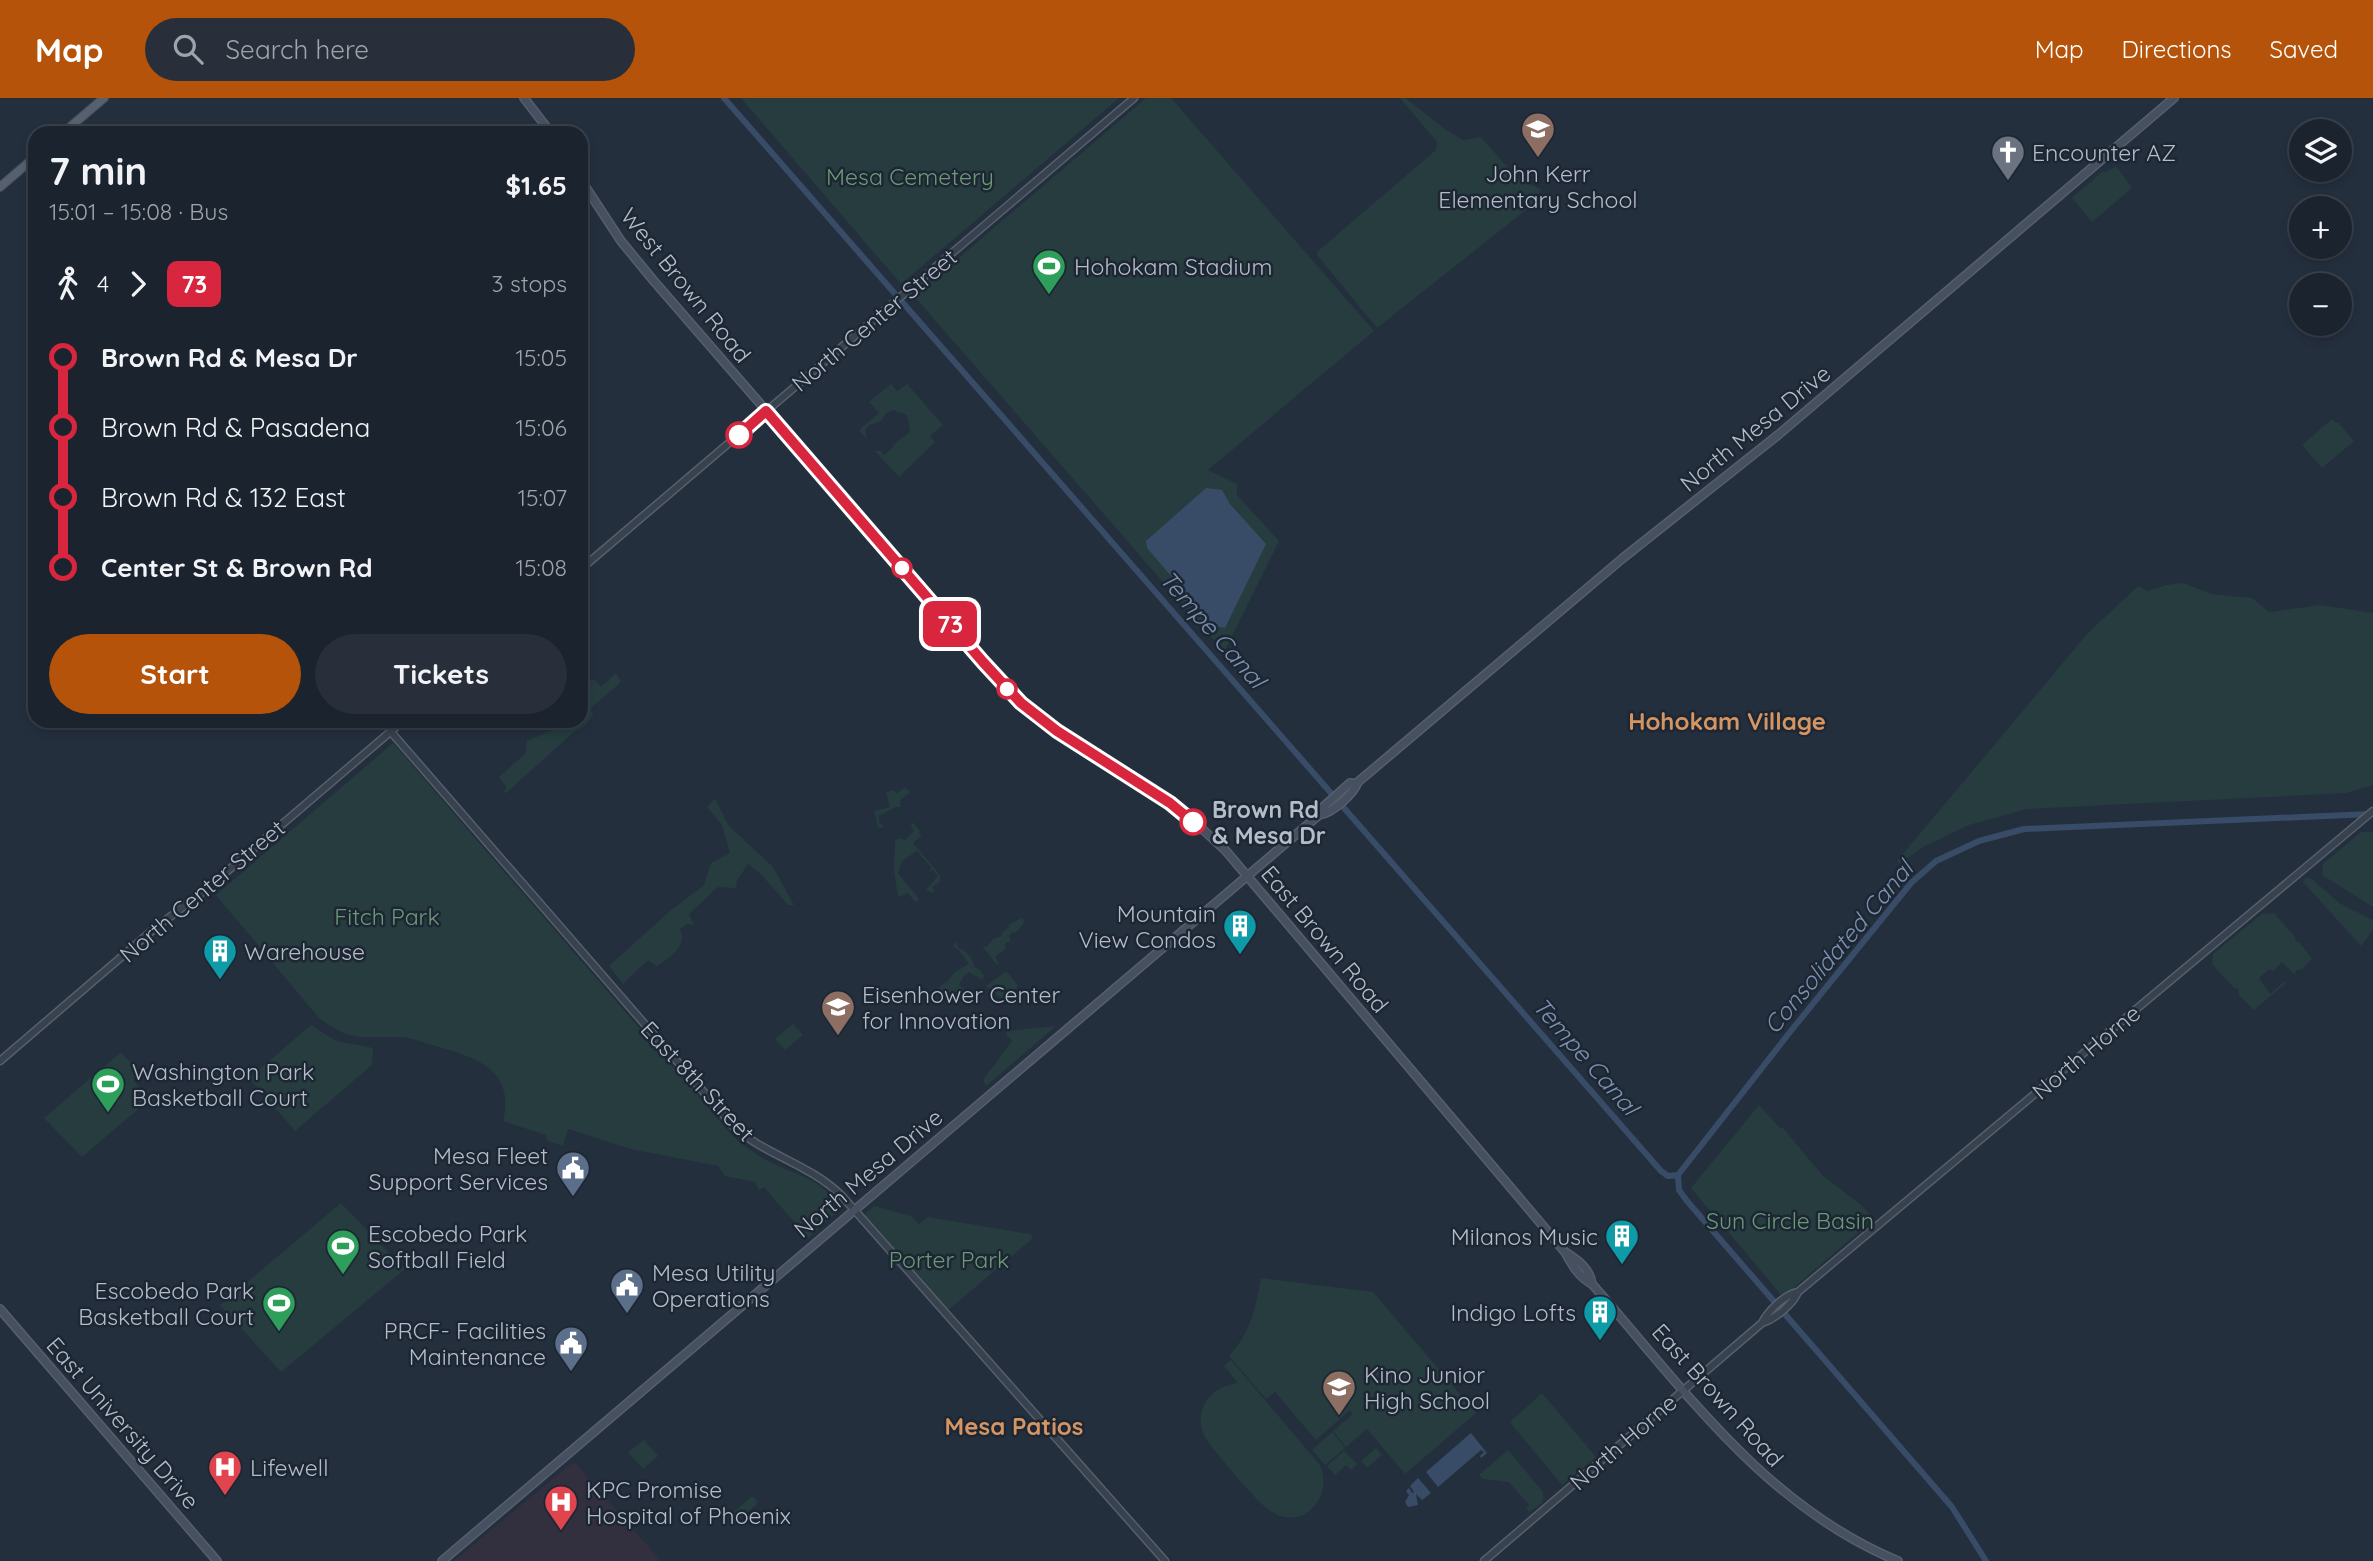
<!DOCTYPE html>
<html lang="en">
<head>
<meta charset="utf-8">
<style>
  body { margin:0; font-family:Quicksand,sans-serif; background:#282f3a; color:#f1f3f6; height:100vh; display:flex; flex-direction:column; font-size:26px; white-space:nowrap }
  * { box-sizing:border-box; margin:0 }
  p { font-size:23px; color:#a0a4aa }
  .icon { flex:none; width:38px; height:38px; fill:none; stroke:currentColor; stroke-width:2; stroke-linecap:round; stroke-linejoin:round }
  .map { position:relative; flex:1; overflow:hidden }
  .drawer { position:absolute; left:28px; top:28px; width:560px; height:602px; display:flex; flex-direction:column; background:#1b232e; border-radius:21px; box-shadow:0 4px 10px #0003,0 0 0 2px #39404a }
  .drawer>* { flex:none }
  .badge { padding:0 14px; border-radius:10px; font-size:24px; line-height:46px }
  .buttons { position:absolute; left:2289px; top:21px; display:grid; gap:14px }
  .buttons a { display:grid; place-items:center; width:63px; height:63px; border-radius:50%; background:#1b232e; box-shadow:0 4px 10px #0003,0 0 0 2px #39404a; font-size:35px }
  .map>.badge { position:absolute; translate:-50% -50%; box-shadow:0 0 0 4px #fff }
  .legs { display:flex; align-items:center; gap:10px; height:77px; padding:0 21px; font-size:23px }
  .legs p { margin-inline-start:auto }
  .overview { display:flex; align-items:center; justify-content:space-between; height:119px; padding:0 21px }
  h1 { font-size:38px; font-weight:700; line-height:52px }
  .action { display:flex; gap:14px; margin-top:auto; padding:14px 21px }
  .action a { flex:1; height:80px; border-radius:42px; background:#b45309; color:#fff; font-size:28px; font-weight:700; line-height:80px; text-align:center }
  .action a+a { background:#282f3a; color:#f1f3f6 }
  ul { padding:0 21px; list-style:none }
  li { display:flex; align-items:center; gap:24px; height:70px; font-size:26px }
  li i { display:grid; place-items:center; width:10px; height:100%; margin:0 9px; background:currentColor }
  li i::after { content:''; width:18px; height:18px; margin:-9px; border:5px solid; border-radius:50%; background:#1b232e }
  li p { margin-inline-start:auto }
  li:first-child i { background:linear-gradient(#0000 50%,currentColor 0) }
  li:last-child i { background:linear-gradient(currentColor 50%,#0000 0) }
  header { display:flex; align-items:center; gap:42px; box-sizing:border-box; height:98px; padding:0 35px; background:#b45309; color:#fff }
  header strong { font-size:33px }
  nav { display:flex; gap:38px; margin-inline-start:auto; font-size:24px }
  .search { width:490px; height:63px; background:#282f3a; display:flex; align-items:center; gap:18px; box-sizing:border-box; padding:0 24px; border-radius:38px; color:#a0a4aa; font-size:26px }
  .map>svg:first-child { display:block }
</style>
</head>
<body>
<header>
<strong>Map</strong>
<div class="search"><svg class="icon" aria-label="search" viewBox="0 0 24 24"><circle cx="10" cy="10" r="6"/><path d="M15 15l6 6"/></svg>Search here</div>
<nav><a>Map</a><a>Directions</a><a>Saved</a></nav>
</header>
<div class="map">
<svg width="2373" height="1463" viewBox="0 0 2373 1463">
  <rect width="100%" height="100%" fill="#242f3e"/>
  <path fill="#32303f" d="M572,1365L576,1366L661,1463H454Z"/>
  <path fill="#263c3f" d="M741,0H1119L901,186Z
    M1146,0H1171L1374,233L1208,372L1237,386V397L1279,443L1224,554L914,198Z
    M1400,0H1405L1445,31L1463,42L1481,39L1517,80L1541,91L1536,104L1377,230L1317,157L1318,153L1436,52L1437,44Z
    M2116,68L2132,90L2092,124L2072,100L2103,73L2105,75Z
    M891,286L897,293L907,286L943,327L930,338L935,344L899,379L875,353H882L883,357C892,353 892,348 898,343C902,339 906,338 910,333L907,317L893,312L886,315L881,323L869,327L865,332L867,341L859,332L879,315L869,304Z
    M2332,321L2336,325L2338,324L2354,343L2322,370L2302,347Z
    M2183,485L2211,496L2252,500L2269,514L2320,507L2373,515V687L2346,695L2027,711L1969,727L1923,749L1900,765L1897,763L2088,535L2138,488L2148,493L2166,487Z
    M581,573L591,583L594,581L601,589L616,575L621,584L591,610L593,617L585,628L575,633L506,695L503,694L507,690L499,679L526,655L527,643L553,632L562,623H581Z
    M393,645L730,1035C742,1047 755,1056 770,1064C794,1076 833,1084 837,1114L808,1140L764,1089L759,1092L755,1084L725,1078L718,1068L631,1051L568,1031L563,1048L547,1043L546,1037L503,1023C518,962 460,957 416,942L404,939H359L345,936L329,927L319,920L216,797Z
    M905,689L910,694L900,702L901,709H896L879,718V724L885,729L878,730L874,713L890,709L886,694L894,692L896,696Z
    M715,701L729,728L773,769L794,807H788L761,776L748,766L737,782L736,790L718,789L689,816L694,827L687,826L680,831C688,848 670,859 657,868L648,862L623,886L609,868L670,813L704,787L711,765L730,755L722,727L707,709Z
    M912,724L920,733L919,736L922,737L913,745L940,777V784L932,789L935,793L932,795L926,792L938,778L933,772L929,774L931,769L917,753L902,763L898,775L919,801L915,804L908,795L898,799L894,772L895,743L898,740L905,742L914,733L911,728Z
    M2361,734H2373V809L2322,777L2323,766Z
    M2306,779L2313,782L2339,805L2373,822V832L2361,848L2303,784Z
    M2263,815L2265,816L2274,815L2296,840L2295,843L2300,845L2312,861L2301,872L2299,871L2295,874V877L2282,864L2273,874L2270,871L2259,880L2270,896L2284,884L2286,885L2254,912L2239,897L2238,891L2234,890L2212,866L2213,856Z
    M1022,820L1025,823L1016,835L1013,834L1009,838L1011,844H1007L1004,848L1006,850L995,859L999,866L997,867L982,848L987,849L993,841L1002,838L1001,836L1009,829L1008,827Z
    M956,844L958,850C966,851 974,862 974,869L980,872L984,878L982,882L969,874L963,879L959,887L965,892L960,895L955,907L945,894L936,891L948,883L955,874L969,866L959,852L955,850L953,846Z
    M1005,874L1009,876L1018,888L1008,898L1006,904L986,888Z
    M793,926L803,937L785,952L775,941Z
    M311,927L336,943L373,950L372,967L295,1033L249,980Z
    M1054,928L1055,929L986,988L983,982L1012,943L1006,936L1007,933Z
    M121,954L140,975L133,982L150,1001L82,1059L44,1020Z
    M1759,1007L1780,1030H1783L1823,1078L1860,1106L1872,1119L1868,1126L1783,1199L1691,1090Z
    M341,1105L405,1171L281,1274L220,1207Z
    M874,1108L911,1118L919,1126L928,1119L1030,1136L1033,1140L945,1215L861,1119Z
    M1261,1180L1373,1194L1476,1315L1405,1376L1367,1331L1346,1349L1333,1333L1353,1316L1350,1312L1316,1342L1275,1294L1266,1301L1229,1258C1252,1232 1255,1211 1261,1180Z
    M1231,1262L1320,1367C1334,1398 1304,1434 1272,1414C1259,1407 1213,1352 1204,1338C1193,1311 1211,1288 1238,1285L1224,1268Z
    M1542,1295L1596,1359L1562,1387L1510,1324Z
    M1332,1334L1345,1350L1325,1367L1312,1352Z
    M644,1342L658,1358L643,1371L628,1354Z
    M1376,1350L1382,1357L1367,1370L1361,1363Z
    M1508,1352L1543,1394V1404L1530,1414L1526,1411L1529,1407L1509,1384L1483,1381L1479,1377Z
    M1344,1353L1357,1366L1351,1372L1346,1367L1335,1377L1327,1368Z
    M751,1399H754L758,1404L756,1407L733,1427L728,1419Z"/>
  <path fill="#394c67" d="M1206,390L1222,392L1230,406L1266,446L1225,530L1214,528L1147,450L1146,443Z
    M1471,1335L1487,1355L1481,1360L1480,1358L1484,1354L1481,1352L1438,1389L1426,1374Z
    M1418,1380L1431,1395L1422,1402L1416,1396L1418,1407L1408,1409L1405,1404L1409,1397L1406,1393L1409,1390L1412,1395L1414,1394L1410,1388Z"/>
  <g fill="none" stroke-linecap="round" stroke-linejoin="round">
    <path stroke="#394c67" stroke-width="6" d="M724,0L1661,1073L1668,1078L1678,1077
      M1678,1077L1790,934L1911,785L1936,763L1979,743L2024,731L2371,716
      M1678,1077L1679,1092L1687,1103L1952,1409L1986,1463"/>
    <g stroke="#565f6c" stroke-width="9">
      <path id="tertiary" d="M581,471L1134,0
        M391,634L735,1030C768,1058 811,1067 842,1098L1165,1463
        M0,963L154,831L204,793L403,623
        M1762,1225C1775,1221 1793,1206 1798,1194
        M1484,1463L1762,1225C1768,1213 1784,1197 1798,1194L2373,713"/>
    </g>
    <g stroke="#565f6c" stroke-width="10">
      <path id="secondary" d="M524,0L551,35
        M581,82L621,143L653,182L1004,587C1056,639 1110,663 1168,703C1189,718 1208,736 1226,753L1565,1154C1572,1167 1579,1179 1592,1186C1684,1291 1765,1408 1898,1463
        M1319,717C1333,715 1353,696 1358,684L1623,460L1778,337L2174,0
        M1565,1154C1578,1162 1590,1171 1592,1186
        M0,1211L217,1463
        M442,1463L1319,717L1322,710L1350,685L1357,686"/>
    </g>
    <g stroke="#414a57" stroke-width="10">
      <path id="primary" d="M63,35L104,0
        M0,89L35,59"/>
    </g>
    <use href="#tertiary" stroke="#38414e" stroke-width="6"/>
    <use href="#secondary" stroke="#465061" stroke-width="7"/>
    <use href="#primary" stroke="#56606e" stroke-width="8"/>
  </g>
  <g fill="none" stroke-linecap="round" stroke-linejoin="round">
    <g stroke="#fff" stroke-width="16">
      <path id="line-1" d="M739,337L766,313L983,564L1021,605L1057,633L1170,705L1193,724"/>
    </g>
    <use href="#line-1" stroke="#d7263d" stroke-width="10"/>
  </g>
  <defs>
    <g id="school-pin" transform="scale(1.75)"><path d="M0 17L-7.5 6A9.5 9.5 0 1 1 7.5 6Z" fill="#8d6e63" stroke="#1d2633"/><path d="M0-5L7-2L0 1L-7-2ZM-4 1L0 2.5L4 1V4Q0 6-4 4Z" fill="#fff"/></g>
    <g id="church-pin" transform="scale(1.75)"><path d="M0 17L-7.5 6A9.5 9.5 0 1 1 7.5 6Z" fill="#6b7280" stroke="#1d2633"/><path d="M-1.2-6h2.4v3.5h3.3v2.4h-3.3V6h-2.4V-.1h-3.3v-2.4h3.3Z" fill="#fff"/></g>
    <g id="stadium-pin" transform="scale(1.75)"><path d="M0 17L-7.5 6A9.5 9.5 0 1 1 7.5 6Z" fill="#2e9e5b" stroke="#1d2633"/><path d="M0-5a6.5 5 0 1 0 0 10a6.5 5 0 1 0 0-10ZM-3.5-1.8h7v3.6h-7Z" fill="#fff"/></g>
    <g id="building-pin" transform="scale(1.75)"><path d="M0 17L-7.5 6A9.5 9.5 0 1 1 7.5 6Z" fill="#0f9aa8" stroke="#1d2633"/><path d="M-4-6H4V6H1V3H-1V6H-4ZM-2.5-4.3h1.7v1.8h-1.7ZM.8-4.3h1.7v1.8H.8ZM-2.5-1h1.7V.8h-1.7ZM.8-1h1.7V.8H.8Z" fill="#fff"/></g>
    <g id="civic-pin" transform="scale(1.75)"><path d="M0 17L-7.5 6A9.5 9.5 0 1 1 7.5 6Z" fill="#5c6f8a" stroke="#1d2633"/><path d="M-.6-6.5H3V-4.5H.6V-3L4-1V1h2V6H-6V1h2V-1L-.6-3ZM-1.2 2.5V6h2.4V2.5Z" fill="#fff"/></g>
    <g id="hospital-pin" transform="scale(1.75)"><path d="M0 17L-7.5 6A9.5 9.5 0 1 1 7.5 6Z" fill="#e0444e" stroke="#1d2633"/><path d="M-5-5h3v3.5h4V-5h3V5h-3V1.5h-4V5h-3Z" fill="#fff"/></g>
  </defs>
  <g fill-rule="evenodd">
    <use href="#school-pin" x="1538" y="31"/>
    <use href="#church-pin" x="2008" y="54"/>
    <use href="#stadium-pin" x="1049" y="168"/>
    <use href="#building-pin" x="1240" y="828"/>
    <use href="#building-pin" x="220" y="853"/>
    <use href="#school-pin" x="838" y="909"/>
    <use href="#stadium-pin" x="108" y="986"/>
    <use href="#civic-pin" x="573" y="1070"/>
    <use href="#building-pin" x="1622" y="1138"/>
    <use href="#stadium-pin" x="343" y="1148"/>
    <use href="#civic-pin" x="627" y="1187"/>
    <use href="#stadium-pin" x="279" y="1205"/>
    <use href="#building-pin" x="1600" y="1214"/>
    <use href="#civic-pin" x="571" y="1245"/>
    <use href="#school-pin" x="1339" y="1289"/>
    <use href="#hospital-pin" x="225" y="1369"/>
    <use href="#hospital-pin" x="561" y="1404"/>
  </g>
  <g fill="#fff" stroke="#d7263d" stroke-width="3.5">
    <circle cx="739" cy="337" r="12"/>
    <circle cx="902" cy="470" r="9"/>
    <circle cx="1007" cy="591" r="9"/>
    <circle cx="1193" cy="724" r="12"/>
  </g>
  <g text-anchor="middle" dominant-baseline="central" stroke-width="5" stroke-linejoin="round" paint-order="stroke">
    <g font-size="23" fill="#b4bcc9" stroke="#1d2633" text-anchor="start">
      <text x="2032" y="54">Encounter AZ</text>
      <text x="1538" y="75" text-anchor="middle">John Kerr<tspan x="1538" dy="26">Elementary School</tspan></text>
      <text x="1074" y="168">Hohokam Stadium</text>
      <text x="1216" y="815" text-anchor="end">Mountain<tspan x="1216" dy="26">View Condos</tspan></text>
      <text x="244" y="853">Warehouse</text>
      <text x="862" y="896">Eisenhower Center<tspan x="862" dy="26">for Innovation</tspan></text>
      <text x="132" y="973">Washington Park<tspan x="132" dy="26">Basketball Court</tspan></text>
      <text x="548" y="1057" text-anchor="end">Mesa Fleet<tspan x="548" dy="26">Support Services</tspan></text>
      <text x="368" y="1135">Escobedo Park<tspan x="368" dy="26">Softball Field</tspan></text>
      <text x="1598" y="1138" text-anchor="end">Milanos Music</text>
      <text x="652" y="1174">Mesa Utility<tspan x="652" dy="26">Operations</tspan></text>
      <text x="254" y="1192" text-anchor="end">Escobedo Park<tspan x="254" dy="26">Basketball Court</tspan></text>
      <text x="1576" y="1214" text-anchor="end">Indigo Lofts</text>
      <text x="546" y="1232" text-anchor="end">PRCF- Facilities<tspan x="546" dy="26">Maintenance</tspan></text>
      <text x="1364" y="1276">Kino Junior<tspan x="1364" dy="26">High School</tspan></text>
      <text x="250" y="1369">Lifewell</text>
      <text x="586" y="1391">KPC Promise<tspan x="586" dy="26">Hospital of Phoenix</tspan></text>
    </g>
    <g font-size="23" fill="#6b9a76" stroke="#1d2633">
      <text x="910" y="78">Mesa Cemetery</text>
      <text x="387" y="818">Fitch Park</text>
      <text x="1790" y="1122">Sun Circle Basin</text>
      <text x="949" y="1161">Porter Park</text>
    </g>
    <g font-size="23" fill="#b4bcc9" stroke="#1d2633">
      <text transform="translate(686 187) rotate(51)">West Brown Road</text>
      <text transform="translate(874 222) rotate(-40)">North Center Street</text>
      <text transform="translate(1755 330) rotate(-39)">North Mesa Drive</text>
      <text transform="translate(202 793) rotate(-40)">North Center Street</text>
      <text transform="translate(1325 841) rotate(50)">East Brown Road</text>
      <text transform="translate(2086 954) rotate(-40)">North Horne</text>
      <text transform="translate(698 983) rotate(47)">East 8th Street</text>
      <text transform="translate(868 1075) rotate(-40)">North Mesa Drive</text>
      <text transform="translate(1718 1297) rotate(48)">East Brown Road</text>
      <text transform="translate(123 1325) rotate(49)">East University Drive</text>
      <text transform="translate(1623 1344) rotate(-41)">North Horne</text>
    </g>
    <g font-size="23" font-weight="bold" fill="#b4bcc9" stroke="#1d2633" text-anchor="start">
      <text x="1212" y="711">Brown Rd<tspan x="1212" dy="26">&amp; Mesa Dr</tspan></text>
    </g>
    <g font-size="24" font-style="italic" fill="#7c92b1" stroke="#1d2633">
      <text transform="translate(1213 531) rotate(49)">Tempe Canal</text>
      <text transform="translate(1838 849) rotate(-50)">Consolidated Canal</text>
      <text transform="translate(1586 958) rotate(49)">Tempe Canal</text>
    </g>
    <g font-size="24" font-weight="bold" fill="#d59563" stroke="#1d2633">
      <text x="1727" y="623">Hohokam Village</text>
      <text x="1014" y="1328">Mesa Patios</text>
    </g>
  </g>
</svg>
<div class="buttons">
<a><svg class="icon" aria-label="layers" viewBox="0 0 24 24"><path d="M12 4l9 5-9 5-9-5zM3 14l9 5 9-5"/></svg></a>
<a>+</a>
<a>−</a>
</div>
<b class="badge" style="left:950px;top:526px;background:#d7263d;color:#fff">73</b>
<section class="drawer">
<div class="overview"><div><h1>7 min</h1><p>15:01 – 15:08 · Bus</p></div><b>$1.65</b></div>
<div class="legs"><svg class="icon" aria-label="walk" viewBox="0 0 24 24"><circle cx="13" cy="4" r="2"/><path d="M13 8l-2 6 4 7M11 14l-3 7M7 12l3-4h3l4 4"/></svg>4<svg class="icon" aria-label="forward" viewBox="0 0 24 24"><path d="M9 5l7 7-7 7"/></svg><b class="badge" style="background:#d7263d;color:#fff">73</b><p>3 stops</p></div>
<ul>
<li><i style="color:#d7263d"></i><b>Brown Rd &amp; Mesa Dr</b><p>15:05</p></li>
<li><i style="color:#d7263d"></i><span>Brown Rd &amp; Pasadena</span><p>15:06</p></li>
<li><i style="color:#d7263d"></i><span>Brown Rd &amp; 132 East</span><p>15:07</p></li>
<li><i style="color:#d7263d"></i><b>Center St &amp; Brown Rd</b><p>15:08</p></li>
</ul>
<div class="action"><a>Start</a><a>Tickets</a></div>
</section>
</div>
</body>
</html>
